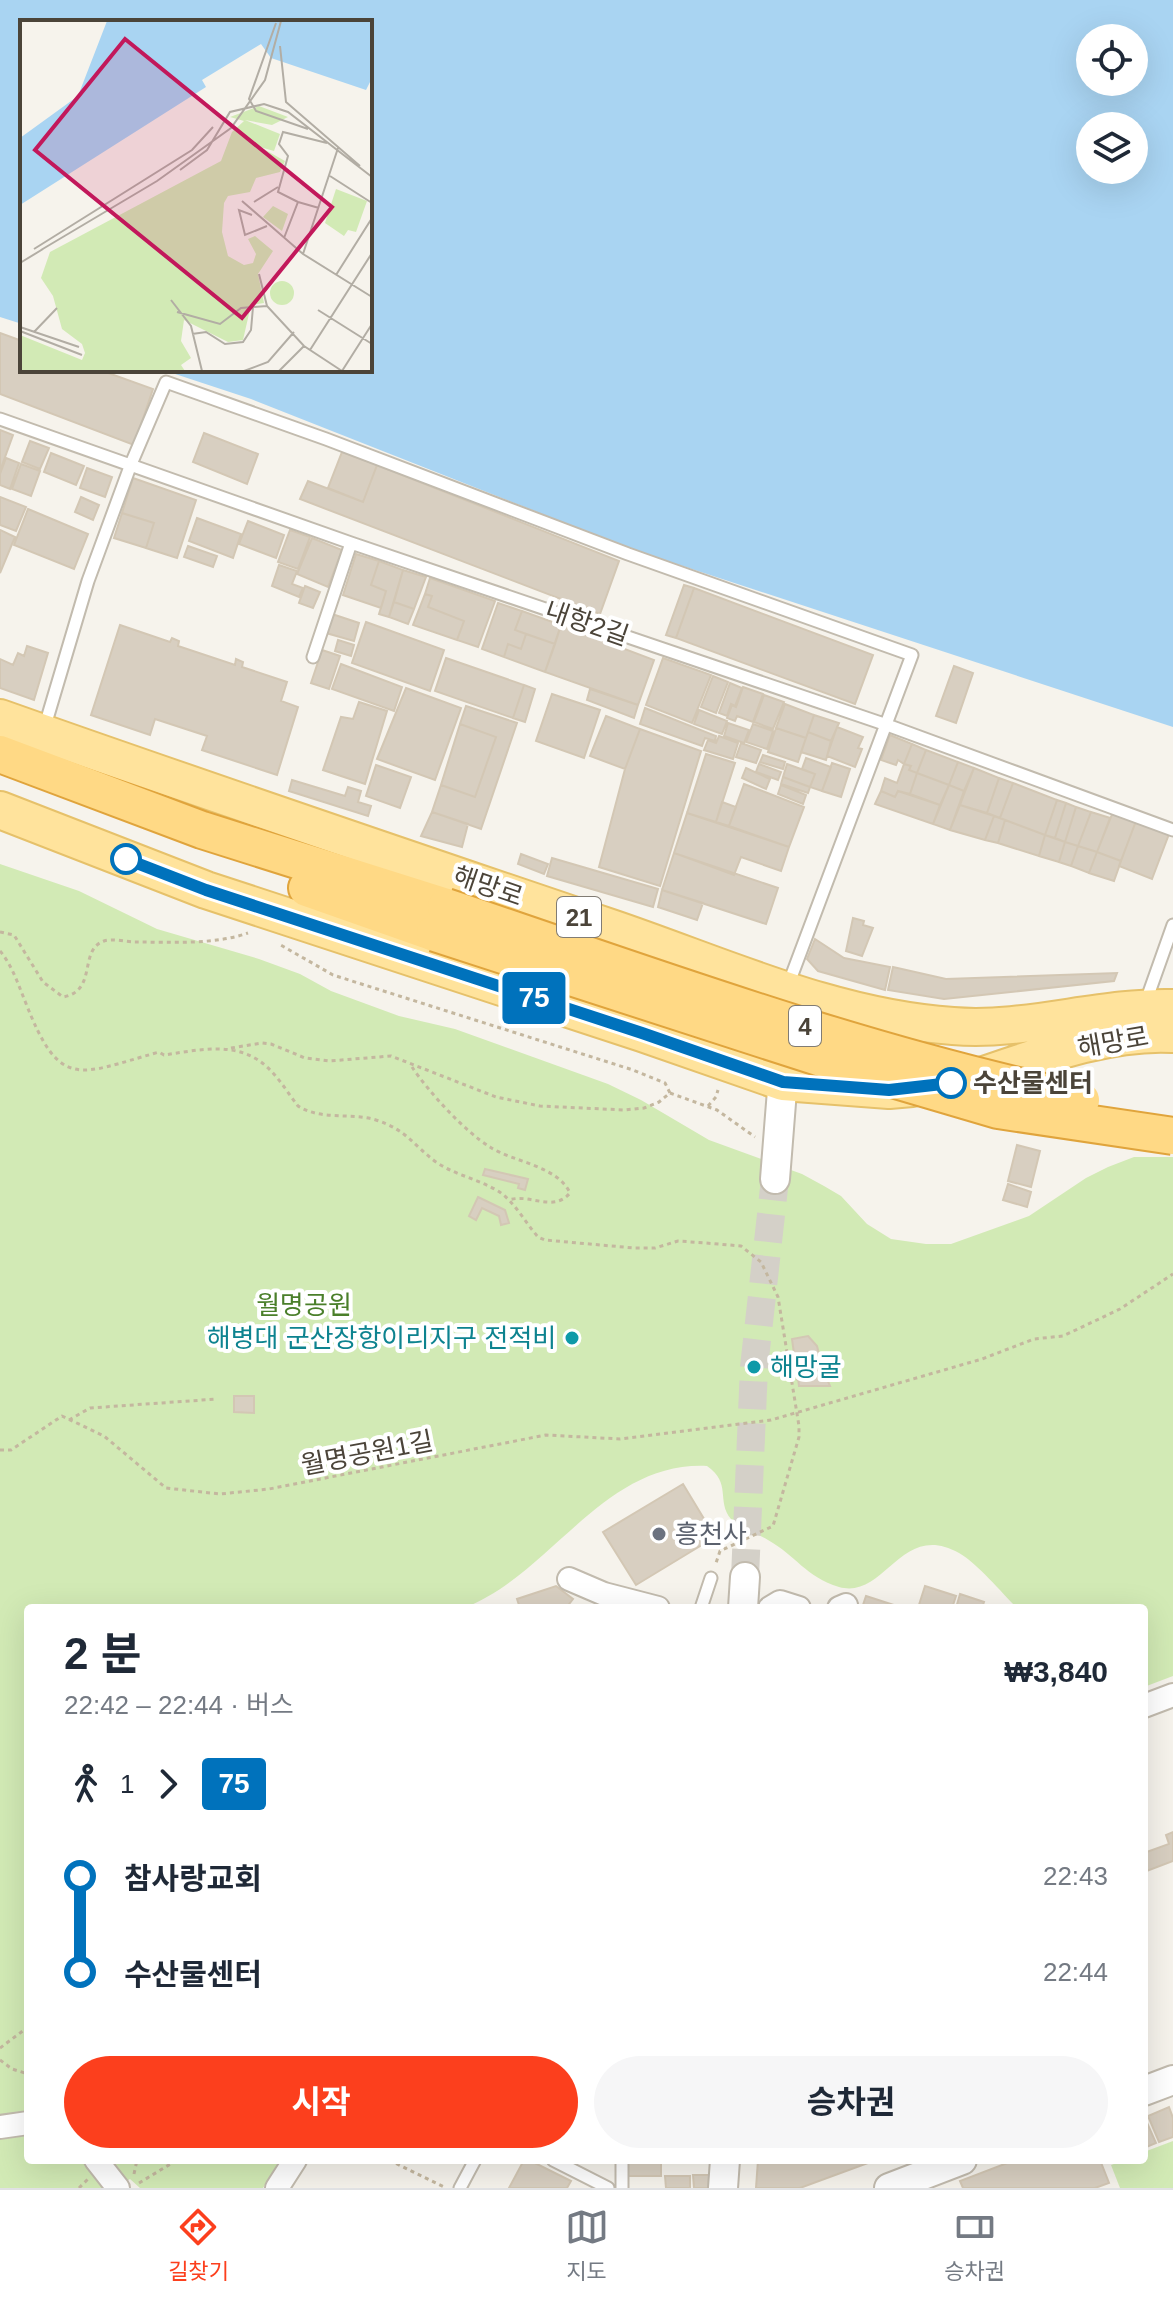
<!DOCTYPE html>
<html lang="ko">
<head>
<meta charset="utf-8">
<style>
  body { margin:0; font-family:Arial,"Noto Sans KR",sans-serif; background:#f6f6f7; color:#1f2937; height:100vh; display:flex; flex-direction:column; font-size:30px; white-space:nowrap }
  * { box-sizing:border-box; margin:0 }
  p { font-size:26px; color:#747a83 }
  .icon { flex:none; width:44px; height:44px; fill:none; stroke:currentColor; stroke-width:2; stroke-linecap:round; stroke-linejoin:round }
  .map { position:relative; flex:1; overflow:hidden }
  .panel { position:absolute; left:24px; top:1604px; width:1124px; height:560px; display:flex; flex-direction:column; background:#fff; border-radius:8px; box-shadow:0 8px 32px #0002 }
  .panel>* { flex:none }
  .badge { padding:0 16px; border-radius:6px; font-size:28px; line-height:52px }
  .buttons { position:absolute; left:1076px; top:24px; display:grid; gap:16px }
  .buttons a { display:grid; place-items:center; width:72px; height:72px; border-radius:50%; background:#fff; box-shadow:0 8px 32px #0002; font-size:40px }
  .map>.badge { position:absolute; translate:-50% -50%; box-shadow:0 0 0 4px #fff }
  .legs { display:flex; align-items:center; gap:12px; height:88px; padding:0 40px; font-size:26px }
  .legs p { margin-inline-start:auto }
  .summary { display:flex; align-items:center; justify-content:space-between; height:136px; padding:0 40px }
  h1 { font-size:44px; font-weight:700; line-height:60px }
  .primary-button { display:flex; gap:16px; margin-top:auto; padding:16px 40px }
  .primary-button a { flex:1; height:92px; border-radius:48px; background:#fc3f1d; color:#fff; font-size:32px; font-weight:700; line-height:92px; text-align:center }
  .primary-button a+a { background:#f6f6f7; color:#1f2937 }
  ul { padding:0 40px; list-style:none }
  li { display:flex; align-items:center; gap:28px; height:96px; font-size:30px }
  li i { display:grid; place-items:center; width:12px; height:100%; margin:0 10px; background:currentColor }
  li i::after { content:''; width:20px; height:20px; margin:-10px; border:6px solid; border-radius:50%; background:#fff }
  li p { margin-inline-start:auto }
  li:first-child i { background:linear-gradient(#0000 50%,currentColor 0) }
  li:last-child i { background:linear-gradient(currentColor 50%,#0000 0) }
  .tabs { display:flex; justify-content:space-around; align-items:center; height:112px; border-top:2px solid #e0e1e3; background:#fff; font-size:22px; color:#747a83 }
  .tabs a { display:grid; justify-items:center; gap:4px }
  .tabs .current { color:#fc3f1d }
  .map>svg:first-child { display:block }
</style>
</head>
<body>
<div class="map">
<svg width="1173" height="2188" viewBox="0 0 1173 2188">
  <rect width="100%" height="100%" fill="#f6f3ec"/>
  <path fill="#d2eab5" d="M0,864L79,891L157,929L259,959L300,974L331,991L399,1016L455,1029L608,1084L641,1100L709,1140L802,1174L824,1186L841,1196L867,1224L891,1239L926,1244H951L1029,1216L1086,1178L1108,1167L1134,1157H1173V1676L1144,1687V1608H1017C1001,1592 978,1564 959,1553C901,1520 885,1600 839,1587C806,1577 795,1555 768,1540C757,1533 740,1530 731,1519C716,1501 732,1483 707,1466C603,1461 551,1575 464,1608H28V2160H282L263,2188H140L130,2179L115,2188H0Z
    M1173,2141V2188H1120L1111,2165L1125,2160H1144V2152Z"/>
  <path fill="#a9d4f2" fill-rule="evenodd" d="M0,0H1173V727L631,549L251,399L163,370H370V22H22V324L0,317ZM1090,38H1134V82H1090ZM1090,126H1134V170H1090Z"/>
  <path fill="#d8cfc1" stroke="#d3c7b4" stroke-width="2" d="M0,333L22,341V370H100L153,389L134,445L0,394Z
    M0,430L13,435L0,471Z
    M204,433L258,454L247,484L193,462Z
    M30,441L49,448L40,469L22,462Z
    M342,452L377,465L363,502L328,488Z
    M51,453L84,466L76,485L44,472Z
    M6,458L19,463L10,489L0,485V474Z
    M21,464L40,471L31,496L12,489Z
    M377,465L619,561L600,614L300,499L308,481L363,502Z
    M87,468L112,477L105,497L80,488Z
    M133,478L196,500L177,558L146,548L154,523L122,513Z
    M0,497L26,507L16,531L0,525Z
    M81,497L99,505L93,520L75,512Z
    M28,509L88,534L74,569L14,545Z
    M122,513L154,523L146,548L114,538Z
    M197,518L241,534L233,558L189,541Z
    M248,521L284,535L276,558L239,544Z
    M0,530L15,537L0,573Z
    M290,530L310,537L298,569L278,562Z
    M312,538L342,550L328,587L297,574Z
    M188,546L217,556L213,567L184,557Z
    M356,554L379,561L371,585L386,591L381,608L343,595Z
    M379,561L403,570L389,617L379,614L386,591L371,585Z
    M279,565L297,571L292,584L303,588L299,597L272,586Z
    M403,570L426,577L414,609L394,602Z
    M430,578L495,601L478,647L457,640L464,621L428,607L432,596L425,594Z
    M684,585L694,588L676,638L666,635Z
    M305,586L320,592L313,608L299,603Z
    M694,588L873,655L855,704L676,638Z
    M425,594L432,596L428,607L464,621L457,640L413,625Z
    M394,602L414,609L408,624L389,617Z
    M498,603L522,611L515,630L526,634L521,649L508,644L504,657L482,649Z
    M522,611L561,625L555,644L515,630Z
    M332,614L359,623L354,641L326,633Z
    M366,622L444,650L430,691L352,663Z
    M120,625L170,642L172,638L179,641L178,646L235,665L236,659L243,662L242,667L287,682L281,701L298,707L277,775L202,750L207,736L155,719L150,735L91,715Z
    M561,625L654,660L638,705L545,672Z
    M526,634L555,644L545,672L504,657L508,644L521,649Z
    M338,640L354,645L351,656L335,651Z
    M27,646L48,653L34,700L0,688V659L13,665L18,653L24,656Z
    M322,650L340,656L329,689L311,683Z
    M446,658L524,685L513,718L435,691Z
    M663,658L711,675L692,723L646,705Z
    M341,664L402,687L394,711L332,689Z
    M954,666L973,673L956,723L936,716Z
    M713,676L728,682L716,713L701,707Z
    M730,683L742,688L735,706L731,704L727,716L719,713Z
    M524,685L535,689L525,722L513,718Z
    M743,687L763,694L753,722L737,716L735,721L727,718L732,705L736,707Z
    M406,688L461,708L435,780L377,759Z
    M590,689L638,705L634,718L587,700Z
    M552,694L600,710L584,758L536,741Z
    M764,695L784,702L773,729L754,722Z
    M359,702L387,711L365,784L323,770L341,717L353,719Z
    M785,704L814,715L806,738L776,728Z
    M466,706L517,723L481,829L432,812L441,785L475,797L496,737L460,724Z
    M645,708L716,736L715,741L705,738L702,746L640,724Z
    M699,710L727,721L722,734L694,724Z
    M814,715L839,723L831,741L808,732Z
    M606,716L640,729L625,769L590,756Z
    M728,723L749,730L744,743L724,736Z
    M460,724L496,737L475,797L441,785Z
    M753,724L773,731L767,749L746,742Z
    M837,727L863,737L858,748L862,749L855,767L827,756Z
    M776,728L806,738L798,762L768,752Z
    M640,729L701,751L660,886L599,867L625,769Z
    M808,732L831,741L826,760L801,752Z
    M890,735L912,744L904,764L898,760L896,765L881,760Z
    M719,736L738,743L733,759L704,750L708,740L716,743Z
    M741,743L761,750L756,763L736,757Z
    M912,744L926,750L917,773L909,770L911,766L904,764Z
    M926,750L958,762L949,785L917,773Z
    M706,754L735,763L716,822L687,813Z
    M763,755L785,762L783,769L760,762Z
    M806,758L831,767L822,791L810,787L815,774L802,769Z
    M958,762L974,768L964,791L949,785Z
    M832,763L850,769L841,797L822,791Z
    M759,764L781,772L778,780L756,772Z
    M787,764L815,774L810,787L783,777Z
    M904,764L911,766L909,770L917,773L910,794L898,791L895,797L881,791L885,778L897,783Z
    M376,765L411,777L400,808L366,796Z
    M746,768L770,779L766,789L742,778Z
    M974,768L999,778L987,813L960,805Z
    M917,773L949,785L940,805L910,794Z
    M783,777L810,787L808,793L781,784Z
    M999,778L1013,783L1000,818L987,813Z
    M292,780L345,796L348,787L361,791L358,802L371,806L368,816L289,791Z
    M1013,783L1057,800L1045,835L1000,818Z
    M744,784L804,807L789,847L729,826Z
    M781,785L806,795L803,804L778,794Z
    M949,785L964,791L950,830L933,824Z
    M881,791L895,797L898,791L940,805L933,824L875,804Z
    M1057,800L1066,803L1055,838L1045,835Z
    M722,802L736,807L729,826L716,822Z
    M1066,803L1076,807L1065,842L1055,838Z
    M960,805L994,816L985,840L950,830Z
    M1076,807L1091,812L1078,846L1065,842Z
    M432,812L468,824L462,847L421,836Z
    M1091,812L1110,818L1097,852L1078,846Z
    M1113,812L1136,821L1121,861L1097,852Z
    M687,813L789,847L781,871L741,857L734,875L674,853Z
    M994,816L1005,820L998,843L985,840Z
    M1005,820L1045,835L1039,856L998,843Z
    M1136,821L1169,834L1152,879L1119,866Z
    M1045,835L1065,842L1059,862L1039,856Z
    M1065,842L1078,846L1071,866L1059,862Z
    M1078,846L1097,852L1089,873L1071,866Z
    M1097,852L1121,861L1114,881L1089,873Z
    M674,853L778,888L766,924L662,890Z
    M521,854L548,864L544,874L518,864Z
    M552,858L658,889L653,907L547,876Z
    M662,890L703,903L697,920L658,907Z
    M853,918L864,921L863,925L873,928L862,956L846,951Z
    M815,939L844,958L890,967L885,990L818,971L807,959Z
    M893,967L946,979L1117,973L1114,981L944,999L888,990Z
    M1017,1145L1040,1151L1031,1187L1008,1181Z
    M485,1169L528,1179L525,1190L518,1188L519,1184L483,1175Z
    M1008,1184L1031,1192L1027,1207L1003,1200Z
    M478,1197L505,1210L509,1223L501,1225L499,1216L482,1208L476,1220L469,1216Z
    M808,1336L817,1346L819,1354L795,1361L792,1339Z
    M819,1354L821,1369L805,1373V1376L797,1379L795,1361Z
    M821,1369L824,1379H827L830,1386H799L798,1378L805,1376V1373Z
    M234,1396H254V1413L234,1412Z
    M683,1484L715,1537L636,1585L603,1532Z
    M556,1586L573,1599L566,1608H520L517,1599Z
    M925,1586L956,1596L952,1608H918Z
    M960,1594L984,1602L982,1608H956Z
    M866,1596L903,1608H862Z
    M1173,1832V1861L1144,1872V1853L1169,1844L1166,1835Z
    M1169,2107L1173,2118V2137L1159,2142L1148,2116Z
    M1144,2116L1156,2143L1144,2148Z
    M524,2160H529L571,2181L567,2188H509Z
    M627,2160H661V2176H628Z
    M758,2160H876L800,2188H756Z
    M1015,2160H1100L1109,2183L1095,2188H963L960,2181Z
    M693,2175H714V2188H694Z
    M665,2176H690V2188H666Z"/>
  <g fill="none" stroke-linecap="round" stroke-linejoin="round">
    <path stroke="#d4d0c8" stroke-width="28" stroke-dasharray="28 14" stroke-linecap="butt" d="M745,1577L754,1367L775,1179"/>
    <g stroke="#c2bbae" stroke-width="15">
      <path id="service" d="M0,419L351,543L887,725L1173,830
        M313,657L351,543
        M44,729L88,581L131,464L166,382L326,439L628,554L912,655L787,988
        M1145,1004L1173,925
        M701,1608L711,1578
        M553,2160L608,2188
        M622,2160V2188
        M460,2188L475,2160"/>
    </g>
    <g stroke="#c2bbae" stroke-width="26">
      <path id="minor" d="M569,1579L604,1594L658,1608
        M770,1608L780,1602L799,1608
        M839,1608L846,1605
        M1144,1706L1173,1695
        M0,2127L28,2123
        M96,2160L118,2188
        M277,2188L295,2160"/>
    </g>
    <g stroke="#c2bbae" stroke-width="32">
      <path id="tertiary" d="M775,1179L784,1065
        M743,1608L745,1577
        M1144,2091L1173,2080
        M723,2188L725,2160
        M889,2188L962,2160"/>
    </g>
    <g stroke="#e6c16a" stroke-width="40">
      <path id="primary" d="M0,718C203,790 407,859 611,928C723,966 833,1018 953,1026C1026,1032 1099,1006 1173,1008
        M0,810L206,890L642,1033L783,1082L889,1090L912,1088
        M966,1081C1030,1060 1106,1030 1173,1034"/>
    </g>
    <g stroke="#e0a43c" stroke-width="40">
      <path id="trunk" d="M0,754L202,830L446,907
        M307,888L435,933"/>
    </g>
    <path stroke="#c4b79f" stroke-width="3" stroke-dasharray="4 4" stroke-linecap="butt" d="M0,932L14,935L43,982L63,997C98,991 78,950 104,941C113,938 126,942 135,942C171,942 214,945 248,933
      M0,951C12,965 18,984 25,1001C60,1091 77,1075 159,1052L164,1055C199,1050 238,1040 267,1067C279,1078 288,1093 298,1106C322,1121 350,1112 376,1120C407,1130 413,1145 436,1162C455,1175 478,1179 498,1191C514,1201 525,1222 538,1237L545,1240L634,1248H655L678,1241L706,1243L741,1246L761,1262L778,1297L799,1426V1437L773,1526L720,1551L716,1563
      M231,1048L262,1043L271,1044L305,1058L329,1061L391,1056L496,1097L540,1106L624,1110L644,1108L659,1102L670,1093L665,1083L633,1070L333,975L279,944
      M412,1067C428,1091 465,1132 490,1147C513,1162 558,1166 570,1193C553,1213 530,1193 509,1200
      M670,1093L717,1110L755,1137
      M708,1106L716,1097L718,1090
      M69,1420L90,1408L217,1399
      M0,1450H11L62,1416L104,1436L166,1488L220,1494L269,1489L546,1435L620,1439L771,1420L982,1359L1034,1339L1063,1336L1120,1309L1173,1274
      M0,2048L28,2027
      M0,2060L12,2069L28,2074
      M389,2160L446,2188
      M134,2174L137,2160
      M139,2183L177,2160
      M79,2188L88,2179"/>
    <use href="#service" stroke="#fff" stroke-width="11"/>
    <use href="#minor" stroke="#fff" stroke-width="22"/>
    <use href="#tertiary" stroke="#fff" stroke-width="28"/>
    <use href="#primary" stroke="#ffe39c" stroke-width="36"/>
    <use href="#trunk" stroke="#ffd985" stroke-width="36"/>
    <g stroke="#e0a43c" stroke-width="40" stroke-linecap="butt">
      <path id="trunk-bridge" d="M446,907C655,977 864,1055 1081,1100
        M435,933L818,1057L998,1110L1173,1136"/>
    </g>
    <use href="#trunk-bridge" stroke="#ffd985" stroke-width="36"/>
  </g>
  <g fill="none" stroke-linecap="round" stroke-linejoin="round">
    <g stroke="#fff" stroke-width="18">
      <path id="line-1" d="M126,859L206,890L642,1033L783,1082L889,1090L951,1083"/>
    </g>
    <use href="#line-1" stroke="#0072bc" stroke-width="12"/>
  </g>
  <g fill="#fff" stroke="#0072bc" stroke-width="4">
    <circle cx="126" cy="859" r="14"/>
    <circle cx="951" cy="1083" r="14"/>
  </g>
  <g fill="#0f9aa8" stroke="#fff" stroke-width="3">
    <circle cx="572" cy="1338" r="8"/>
    <circle cx="754" cy="1367" r="8"/>
  </g>
  <circle fill="#6b7280" stroke="#fff" stroke-width="3" cx="659" cy="1534" r="8"/>
  <g text-anchor="middle" dominant-baseline="central" stroke-width="8" stroke-linejoin="round" paint-order="stroke">
    <g fill="#fff" stroke="#817c74" stroke-width="2">
      <rect x="557" y="897" width="44" height="40" rx="6"/>
      <rect x="789" y="1006" width="32" height="40" rx="6"/>
    </g>
    <g font-size="24" font-weight="bold" fill="#4b4439">
      <text x="579" y="917">21</text>
      <text x="805" y="1026">4</text>
    </g>
    <g font-size="26" fill="#4b4439" stroke="#fff">
      <text transform="translate(587 623) rotate(19)">내항2길</text>
      <text transform="translate(488 886) rotate(19)">해망로</text>
      <text transform="translate(1113 1042) rotate(-10)">해망로</text>
      <text transform="translate(367 1453) rotate(-11)">월명공원1길</text>
    </g>
    <g font-size="26" font-weight="bold" fill="#4b4439" stroke="#fff" text-anchor="start">
      <text x="973" y="1083">수산물센터</text>
    </g>
    <g font-size="26" fill="#4a7f2a" stroke="#fff">
      <text x="304" y="1305">월명공원</text>
    </g>
    <g font-size="26" fill="#0d838f" stroke="#fff" text-anchor="end">
      <text x="556" y="1338">해병대 군산장항이리지구 전적비</text>
      <text x="770" y="1367" text-anchor="start">해망굴</text>
    </g>
    <g font-size="26" fill="#5b616d" stroke="#fff" text-anchor="start">
      <text x="675" y="1534">흥천사</text>
    </g>
  </g>
  <g transform="translate(20 20)">
    <rect width="352" height="352" fill="#f6f3ec"/>
    <path d="M239,86L268,97L252,105L225,100L260,114L254,131L240,127L265,141L260,152L236,158L230,172L208,176L204,183L202,212L208,236L224,245L233,243L236,234L228,219L235,216L253,231L238,254L244,283L231,285L223,320L208,322L164,300L161,321L171,338L161,345L165,351H0V315L62,340L65,333L62,324L42,309L33,276L21,258L30,232L201,141L212,112L224,101L210,97ZM316,169L347,181L336,212L328,210L324,216L305,203ZM253,186L268,194L262,211L243,197ZM250 273a12 12 0 1 1 24 0a12 12 0 1 1-24 0Z" fill="#d2eab5"/>
    <path d="M87,1H352V58L346,70L251,38L241,24L182,60L186,67L0,185V118L58,76Z" fill="#a9d4f2"/>
    <path fill="none" stroke="#b2ada4" stroke-width="2" d="M256,3L229,79L236,91L288,109M260,26L266,82L340,146M160,150L187,130L210,92L244,84L268,92L352,157M310,156L352,183M222,181L283,234L352,277M234,182L258,167M278,182L258,172L268,136L259,124L263,112L307,123M232,195L219,190L225,215L247,206M264,218L278,182L299,188M14,229L172,130L193,107M21,230L137,161L211,108L245,60L261,1M283,234L318,128M0,243L23,229M239,254L247,286L284,326L322,351M316,255L352,198M151,280L171,306L182,351M298,290L352,324M157,292L200,304L221,288L247,286M0,307L59,327M0,311L62,335M14,312L37,288M172,314L186,312L205,324L223,322L231,310L233,287M290,330L352,233M224,351L248,342L274,312M259,351L284,326M322,351L352,304"/>
    <path fill="#c2185b" fill-opacity="0.15" stroke="#c2185b" stroke-width="4" d="M105,19L312,187L222,298L15,130Z"/>
    <rect width="352" height="352" fill="none" stroke="#4b4439" stroke-width="4"/>
  </g>
</svg>
<div class="buttons">
<a><svg class="icon" aria-label="locate" viewBox="0 0 24 24"><circle cx="12" cy="12" r="6"/><path d="M12 2v4M12 18v4M2 12h4M18 12h4"/></svg></a>
<a><svg class="icon" aria-label="layers" viewBox="0 0 24 24"><path d="M12 4l9 5-9 5-9-5zM3 14l9 5 9-5"/></svg></a>
</div>
<b class="badge" style="left:534px;top:998px;background:#0072bc;color:#fff">75</b>
<section class="panel">
<div class="summary"><div><h1>2 분</h1><p>22:42 – 22:44 · 버스</p></div><b>₩3,840</b></div>
<div class="legs"><svg class="icon" aria-label="walk" viewBox="0 0 24 24"><circle cx="13" cy="4" r="2"/><path d="M13 8l-2 6 4 7M11 14l-3 7M7 12l3-4h3l4 4"/></svg>1<svg class="icon" aria-label="forward" viewBox="0 0 24 24"><path d="M9 5l7 7-7 7"/></svg><b class="badge" style="background:#0072bc;color:#fff">75</b></div>
<ul>
<li><i style="color:#0072bc"></i><b>참사랑교회</b><p>22:43</p></li>
<li><i style="color:#0072bc"></i><b>수산물센터</b><p>22:44</p></li>
</ul>
<div class="primary-button"><a>시작</a><a>승차권</a></div>
</section>
</div>
<nav class="tabs">
<a class="current"><svg class="icon" aria-label="directions" viewBox="0 0 24 24"><path d="M12 3l9 9-9 9-9-9zM9 14v-3h6M13 9l2 2-2 2"/></svg>길찾기</a>
<a><svg class="icon" aria-label="map" viewBox="0 0 24 24"><path d="M3 6l6-2 6 2 6-2v14l-6 2-6-2-6 2zM9 4v14M15 6v14"/></svg>지도</a>
<a><svg class="icon" aria-label="tickets" viewBox="0 0 24 24"><path d="M3 7h18v10H3zM15 7v10"/></svg>승차권</a>
</nav>
</body>
</html>
